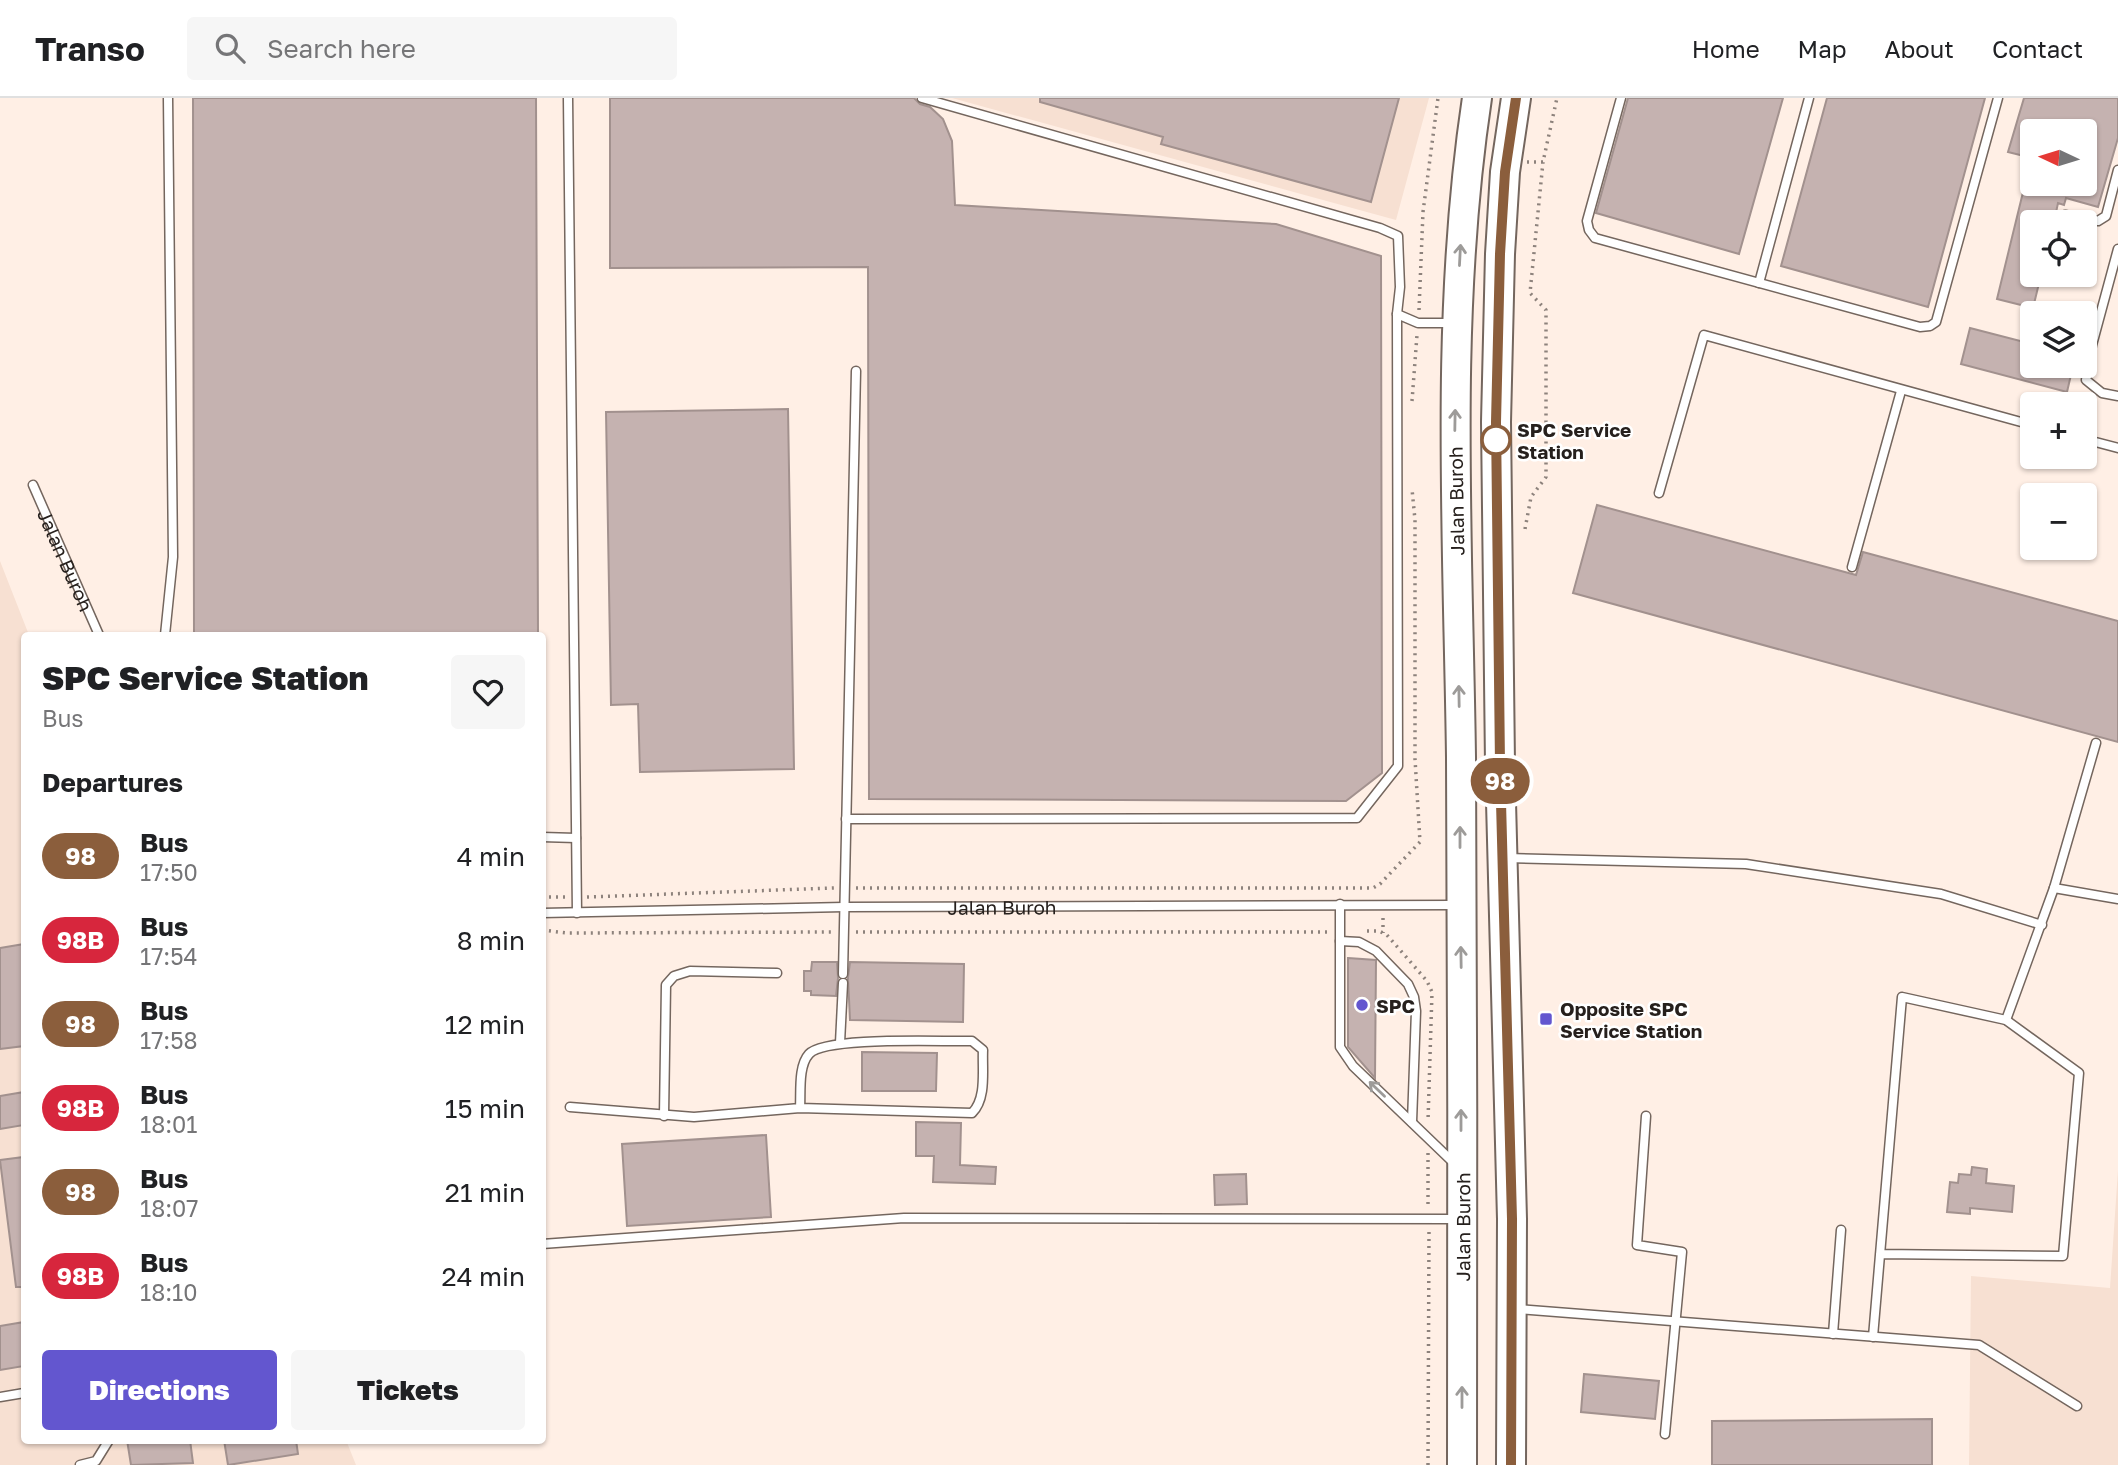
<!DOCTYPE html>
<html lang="en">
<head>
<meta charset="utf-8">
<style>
  body { margin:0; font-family:"Golos Text",sans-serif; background:#f6f6f6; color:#202124; height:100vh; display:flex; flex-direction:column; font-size:26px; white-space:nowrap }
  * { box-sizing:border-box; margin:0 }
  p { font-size:23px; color:#757577 }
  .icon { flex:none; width:38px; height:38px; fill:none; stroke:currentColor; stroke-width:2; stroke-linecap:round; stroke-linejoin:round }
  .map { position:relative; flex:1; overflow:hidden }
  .drawer { position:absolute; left:21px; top:534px; width:525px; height:812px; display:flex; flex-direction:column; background:#fff; border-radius:7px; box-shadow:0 2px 5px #0004 }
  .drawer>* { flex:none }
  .badge { padding:0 14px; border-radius:23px; font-size:24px; line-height:46px }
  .needle { width:46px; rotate:274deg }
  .controls { position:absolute; left:2020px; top:21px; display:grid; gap:14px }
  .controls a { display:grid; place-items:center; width:77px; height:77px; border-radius:7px; background:#fff; box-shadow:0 2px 5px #0004; font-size:35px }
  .map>.badge { position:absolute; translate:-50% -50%; box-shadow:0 0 0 4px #fff }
  h2 { padding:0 21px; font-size:26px; line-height:63px }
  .round { display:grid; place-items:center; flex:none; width:74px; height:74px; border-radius:7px; background:#f6f6f6 }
  .summary { display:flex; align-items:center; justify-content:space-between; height:119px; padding:0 21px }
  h1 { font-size:33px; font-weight:800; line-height:52px }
  .cta { display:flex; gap:14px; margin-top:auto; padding:14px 21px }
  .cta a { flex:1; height:80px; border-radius:7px; background:#6356cf; color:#fff; font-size:28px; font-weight:800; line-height:80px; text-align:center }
  .cta a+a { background:#f6f6f6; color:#202124 }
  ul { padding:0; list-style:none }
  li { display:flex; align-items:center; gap:21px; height:84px; padding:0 21px }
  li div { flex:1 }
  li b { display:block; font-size:26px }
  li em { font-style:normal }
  li .badge { min-width:77px; font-weight:700; text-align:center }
  header { display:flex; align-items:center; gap:42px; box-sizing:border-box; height:98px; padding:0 35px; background:#fff; border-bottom:2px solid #e0e0e0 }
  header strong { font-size:33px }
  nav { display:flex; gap:38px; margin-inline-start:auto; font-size:24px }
  .search { width:490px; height:63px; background:#f6f6f6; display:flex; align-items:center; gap:18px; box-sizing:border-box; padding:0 24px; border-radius:7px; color:#757577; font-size:26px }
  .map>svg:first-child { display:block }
</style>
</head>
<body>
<header>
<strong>Transo</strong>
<div class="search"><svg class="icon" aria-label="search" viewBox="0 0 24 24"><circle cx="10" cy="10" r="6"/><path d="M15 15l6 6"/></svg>Search here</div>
<nav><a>Home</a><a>Map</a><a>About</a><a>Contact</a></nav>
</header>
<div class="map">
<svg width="2118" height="1367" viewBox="0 0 2118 1367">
  <rect width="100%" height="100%" fill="#ffefe5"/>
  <path fill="#f7e0d2" d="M952,0H1429L1396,122Z
    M0,463L29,537H24V1342H346L356,1367H0Z
    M2118,1072V1367H1969L1971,1178L2110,1190Z"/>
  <path fill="#c5b2b0" stroke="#a2918e" stroke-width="2" d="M193,0H536L538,537H194Z
    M610,0H914L920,6L930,9L943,21L952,43L955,107L1276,126L1381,158L1382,675L1346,703L869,701L868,169L610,170Z
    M1040,0H1399L1371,104L1161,46L1163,39L1040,4Z
    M1628,0H1783L1739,156L1596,115Z
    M1827,0H1985L1928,209L1781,168Z
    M2024,0H2118V40L2098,109L2066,100L2064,107L2058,105L2054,124H2032V177H2041L2033,210L1997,201L2025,86H2084V33H2032V60L2008,54Z
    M1970,230L2032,246V268H2073L2067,294L1961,266Z
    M788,311L794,671L640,674L638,606L611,607L606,314Z
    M1597,407L1856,477L1863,454L2118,523V644L1573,495Z
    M24,846V948L0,951V850Z
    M1348,860L1376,862L1375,980L1348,949Z
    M812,864H837L838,880L836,898L811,897V893H804V873H811Z
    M850,864L964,866L963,924L850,922L848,880Z
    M862,954L937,955L936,993H862Z
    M24,994V1027L0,1031V998Z
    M916,1024L961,1025L960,1067L996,1069L995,1086L933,1084L934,1058H916Z
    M766,1037L771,1119L627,1128L622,1046Z
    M24,1059V1189H16L0,1062Z
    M1972,1069L1987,1071L1986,1085L2014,1088L2012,1114L1970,1110V1116L1947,1114L1950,1084L1958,1085L1959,1076L1971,1077Z
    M1246,1076L1247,1106L1215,1107L1214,1077Z
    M24,1224V1268L0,1272V1228Z
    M1584,1276L1659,1283L1655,1321L1581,1314Z
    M1932,1321V1367H1712V1323Z
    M127,1342H190L193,1365L131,1367Z
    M224,1342H296L298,1356L228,1367Z"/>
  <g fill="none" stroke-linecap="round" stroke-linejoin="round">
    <g stroke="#74665e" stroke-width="11">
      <g id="lane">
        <path d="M568,0L577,815"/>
        <path d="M1621,0L1587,123L1589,132L1595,140L1920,229L1930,228L1936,224L1998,0"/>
        <path d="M2065,117L2098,123L2106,118L2118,72"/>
        <path d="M2118,151L2092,247L2086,282L2102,295L2118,298"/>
        <path d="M1759,185L1809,0"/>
        <path d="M1397,216L1418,225H1451"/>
        <path d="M2084,341L2118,350"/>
        <path id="s1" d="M33,387L99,537"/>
        <path d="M1659,395L1704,237L2032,327"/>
        <path d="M1852,469L1901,293"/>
        <path d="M165,537L173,459L168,0"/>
        <path d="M846,721L1357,720L1398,668L1397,216L1400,189L1398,138L1380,130L922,0"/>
        <path d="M542,739L576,740"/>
        <path d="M1506,760L1746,766L1941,796L2042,827"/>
        <path d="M2054,790L2118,801"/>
        <path d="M1340,806V949L1353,968L1456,1067"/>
        <path id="s2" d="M542,815L844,809L1457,807"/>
        <path d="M1340,843L1359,844L1376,853L1408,886L1414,899L1416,913L1412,1024"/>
        <path d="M843,876L856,273"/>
        <path d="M2006,922L2054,790L2096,645"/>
        <path d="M840,945L843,885"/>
        <path d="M570,1009L694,1019L800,1010L972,1015C987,1000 982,972 983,952L972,943C943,944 825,938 809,956C798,968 801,994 800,1010"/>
        <path d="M664,1018L666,887L674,878L690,873L777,875"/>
        <path d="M1646,1018L1637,1147L1682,1154L1665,1336"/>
        <path d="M542,1146L904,1120L1459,1121"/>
        <path d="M1518,1211L1979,1247L2077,1308"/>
        <path d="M1833,1236L1841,1132"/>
        <path d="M1873,1239L1902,899L2006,922L2079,975L2063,1158L1880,1156"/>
        <path d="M0,1299L24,1295"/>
        <path d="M80,1367L96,1363L109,1342"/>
      </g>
    </g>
    <g stroke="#74665e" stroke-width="32">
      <g id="highway">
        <path id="s3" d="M1462,1367C1462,1131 1463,895 1461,659C1458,439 1444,218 1477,0"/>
        <path d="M1511,1367L1512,1121L1500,666L1496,324L1500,156L1505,74L1516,0"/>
      </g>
    </g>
    <path stroke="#8d827c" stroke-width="3.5" stroke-dasharray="2 5" stroke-linecap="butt" d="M1527,64H1543L1557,0
      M1419,212L1423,114L1438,0
      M1412,303L1417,237
      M1525,431L1531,399L1546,379V212L1530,195L1543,64
      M856,790H1373L1380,786L1420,744L1415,661V422L1412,391
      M542,799H565
      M587,799L834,790
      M1383,820V835
      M542,832L567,835L831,834
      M1367,833H1379L1387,837L1427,883L1432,894L1428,1023
      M856,834H1328
      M1428,1055V1111
      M1428,1367L1429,1132"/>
    <use href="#lane" stroke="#fff" stroke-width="8"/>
    <use href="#highway" stroke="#fff" stroke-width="28"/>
  </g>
  <defs><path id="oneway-shaft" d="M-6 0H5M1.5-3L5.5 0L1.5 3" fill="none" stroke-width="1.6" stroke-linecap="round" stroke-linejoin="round" transform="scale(1.75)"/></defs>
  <g stroke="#9d9b99">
    <use href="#oneway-shaft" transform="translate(1460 157) rotate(-87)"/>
    <use href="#oneway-shaft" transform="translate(1455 322) rotate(-89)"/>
    <use href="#oneway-shaft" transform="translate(1459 598) rotate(-91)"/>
    <use href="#oneway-shaft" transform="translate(1460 739) rotate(-90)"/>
    <use href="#oneway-shaft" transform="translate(1461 859) rotate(-91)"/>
    <use href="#oneway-shaft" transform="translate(1377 991) rotate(-136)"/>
    <use href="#oneway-shaft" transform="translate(1461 1022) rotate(-90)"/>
    <use href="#oneway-shaft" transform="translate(1462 1299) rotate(-90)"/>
  </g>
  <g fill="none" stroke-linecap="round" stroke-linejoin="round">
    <g stroke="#fff" stroke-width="16">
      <path id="line" d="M1511,1367L1512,1121L1500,666L1496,324L1500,156L1505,74L1516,0"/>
    </g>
    <use href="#line" stroke="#8b5e3c" stroke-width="10"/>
  </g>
  <circle fill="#fff" stroke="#8b5e3c" stroke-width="3.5" cx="1496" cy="342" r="14"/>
  <g fill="#6356cf" stroke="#fff" stroke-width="2.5">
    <circle cx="1362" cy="907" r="7"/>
    <rect x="1539" y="914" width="14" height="14" rx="3.5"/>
  </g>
  <g text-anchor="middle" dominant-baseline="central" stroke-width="5" stroke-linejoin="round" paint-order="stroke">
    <g font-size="19" font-weight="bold" fill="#26201d" stroke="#fff" text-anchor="start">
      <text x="1517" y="331">SPC Service<tspan x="1517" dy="22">Station</tspan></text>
    </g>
    <g font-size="19" fill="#26201d" stroke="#fff">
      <text transform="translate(1456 403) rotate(-91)">Jalan Buroh</text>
      <text stroke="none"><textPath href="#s1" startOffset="82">Jalan Buroh</textPath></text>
      <text stroke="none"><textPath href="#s2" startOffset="460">Jalan Buroh</textPath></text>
      <text stroke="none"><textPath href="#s3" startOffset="238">Jalan Buroh</textPath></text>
    </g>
    <g font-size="19" font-weight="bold" fill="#26201d" stroke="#fff" text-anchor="start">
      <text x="1376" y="907">SPC</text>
      <text x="1560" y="910">Opposite SPC<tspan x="1560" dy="22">Service Station</tspan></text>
    </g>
  </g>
</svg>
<div class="controls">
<a><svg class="needle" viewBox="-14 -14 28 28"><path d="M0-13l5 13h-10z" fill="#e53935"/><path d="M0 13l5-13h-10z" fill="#757577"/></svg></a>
<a><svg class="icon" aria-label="locate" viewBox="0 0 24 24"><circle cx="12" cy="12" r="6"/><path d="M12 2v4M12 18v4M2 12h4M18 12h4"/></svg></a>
<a><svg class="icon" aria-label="layers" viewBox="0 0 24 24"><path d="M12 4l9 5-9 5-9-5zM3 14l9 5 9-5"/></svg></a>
<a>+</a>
<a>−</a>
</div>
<b class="badge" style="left:1500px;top:683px;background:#8b5e3c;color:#fff">98</b>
<section class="drawer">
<div class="summary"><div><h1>SPC Service Station</h1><p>Bus</p></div><a class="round"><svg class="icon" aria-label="heart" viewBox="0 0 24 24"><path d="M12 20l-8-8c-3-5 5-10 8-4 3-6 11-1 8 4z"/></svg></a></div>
<h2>Departures</h2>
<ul>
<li><span class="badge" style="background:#8b5e3c;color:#fff">98</span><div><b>Bus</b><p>17:50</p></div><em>4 min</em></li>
<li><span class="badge" style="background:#d7263d;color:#fff">98B</span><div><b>Bus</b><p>17:54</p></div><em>8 min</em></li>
<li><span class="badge" style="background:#8b5e3c;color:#fff">98</span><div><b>Bus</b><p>17:58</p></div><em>12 min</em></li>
<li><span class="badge" style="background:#d7263d;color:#fff">98B</span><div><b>Bus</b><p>18:01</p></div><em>15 min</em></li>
<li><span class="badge" style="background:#8b5e3c;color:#fff">98</span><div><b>Bus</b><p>18:07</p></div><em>21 min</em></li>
<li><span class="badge" style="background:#d7263d;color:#fff">98B</span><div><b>Bus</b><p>18:10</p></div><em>24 min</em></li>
</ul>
<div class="cta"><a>Directions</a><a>Tickets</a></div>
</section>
</div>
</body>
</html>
